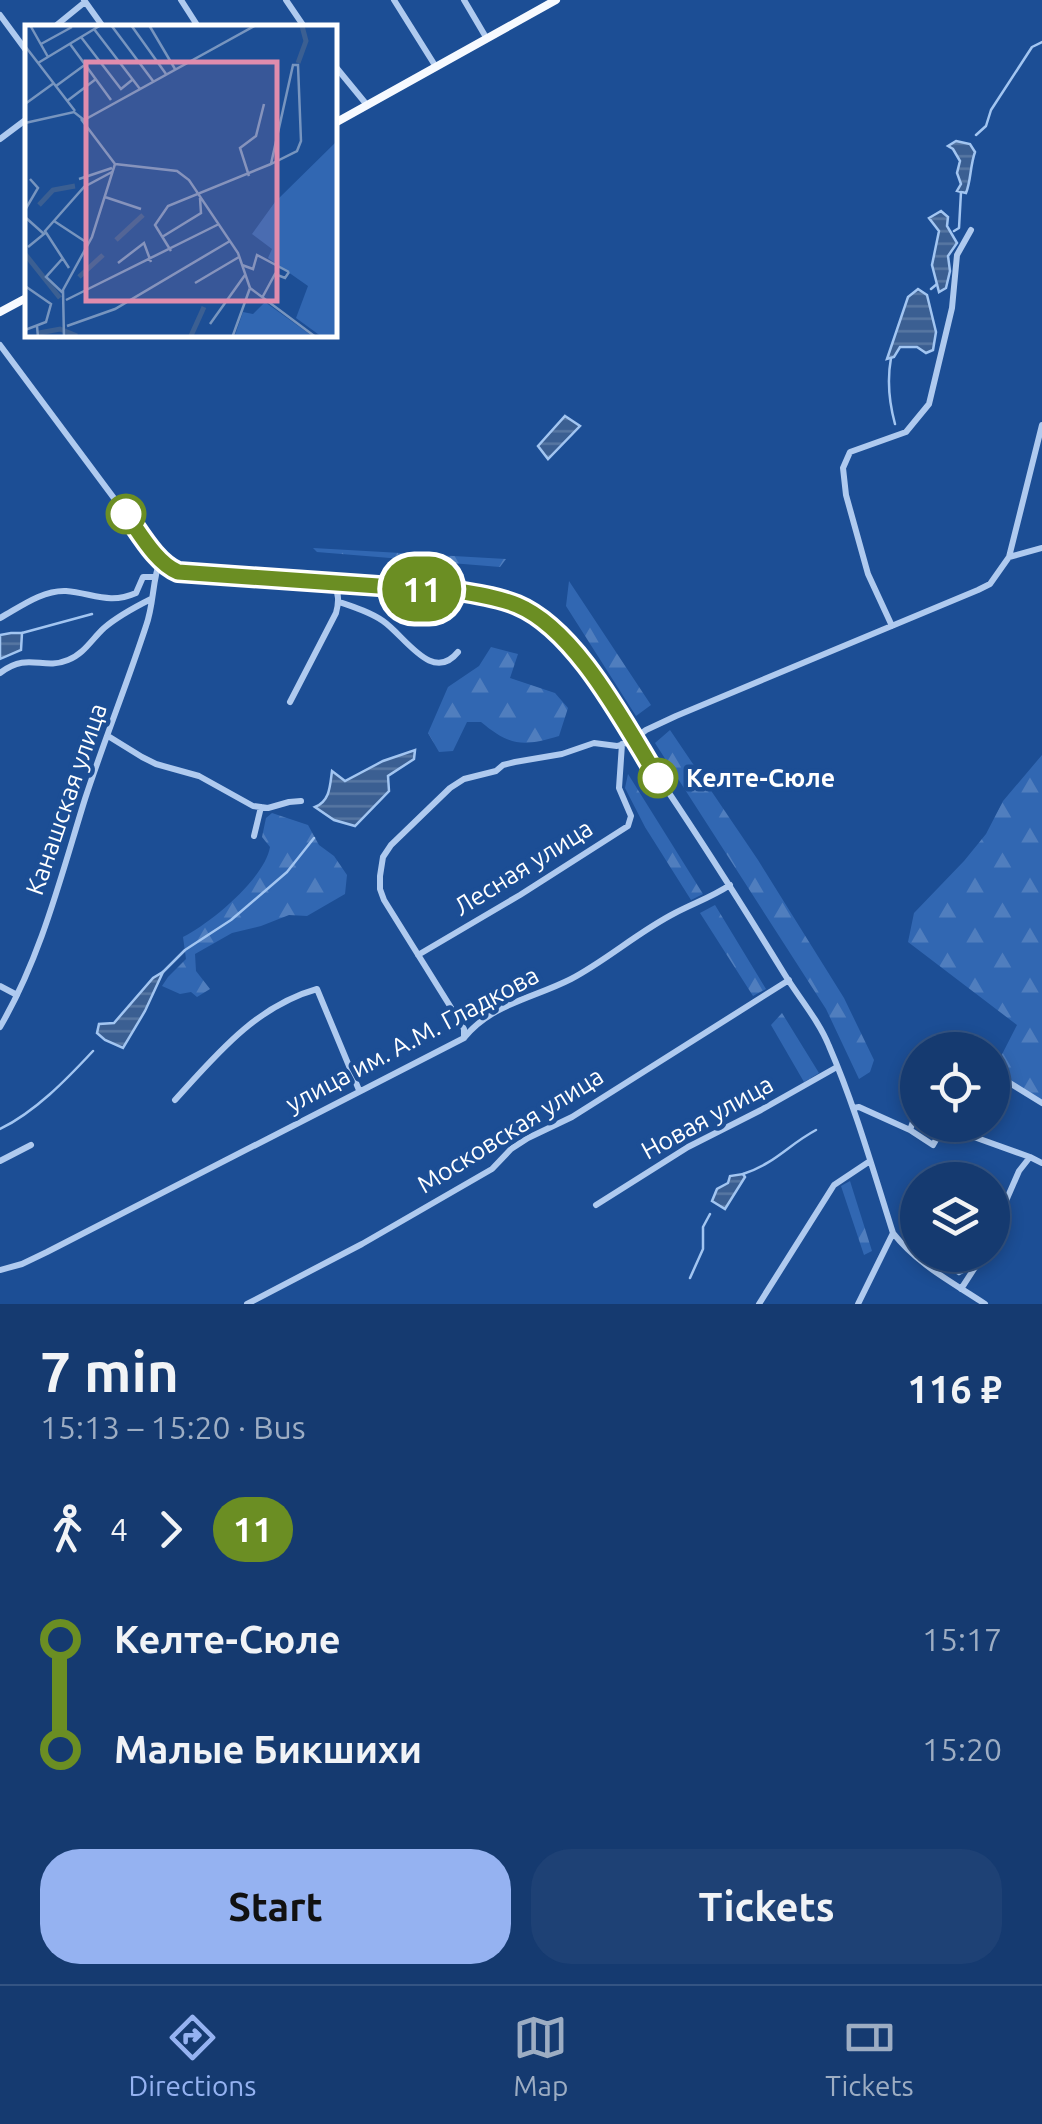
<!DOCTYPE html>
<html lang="en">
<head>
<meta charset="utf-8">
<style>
  body { margin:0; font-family:Ubuntu,sans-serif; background:#1e4175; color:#f1f3f6; height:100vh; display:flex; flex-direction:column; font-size:38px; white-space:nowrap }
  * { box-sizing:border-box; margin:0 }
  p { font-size:32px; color:#9dadc3 }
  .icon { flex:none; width:55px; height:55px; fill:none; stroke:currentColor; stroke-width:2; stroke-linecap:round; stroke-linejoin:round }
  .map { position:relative; height:1304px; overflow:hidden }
  .side { display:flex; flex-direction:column; background:#153a70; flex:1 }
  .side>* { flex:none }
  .badge { padding:0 20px; border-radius:32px; font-size:35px; line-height:65px }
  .tools { position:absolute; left:900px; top:1032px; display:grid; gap:20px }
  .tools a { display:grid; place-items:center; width:110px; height:110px; border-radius:50%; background:#153a70; box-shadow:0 5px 15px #0003,0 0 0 2px #345483; font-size:50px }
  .map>.badge { position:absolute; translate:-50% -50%; box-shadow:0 0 0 5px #fff }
  .legs { display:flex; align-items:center; gap:15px; height:110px; padding:0 40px; font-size:32px }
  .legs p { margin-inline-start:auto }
  .overview { display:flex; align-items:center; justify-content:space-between; height:170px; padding:0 40px }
  h1 { font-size:55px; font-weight:700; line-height:75px }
  .cta { display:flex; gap:20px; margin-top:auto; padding:20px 40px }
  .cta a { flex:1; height:115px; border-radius:40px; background:#95b2f1; color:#111; font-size:40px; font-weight:700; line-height:115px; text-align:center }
  .cta a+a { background:#1e4175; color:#f1f3f6 }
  ul { padding:0 40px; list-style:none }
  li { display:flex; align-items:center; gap:35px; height:110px; font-size:38px }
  li i { display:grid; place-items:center; width:15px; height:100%; margin:0 12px; background:currentColor }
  li i::after { content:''; width:25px; height:25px; margin:-12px; border:8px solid; border-radius:50%; background:#153a70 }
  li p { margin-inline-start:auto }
  li:first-child i { background:linear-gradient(#0000 50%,currentColor 0) }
  li:last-child i { background:linear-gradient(currentColor 50%,#0000 0) }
  .tabs { display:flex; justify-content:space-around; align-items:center; height:140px; border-top:2px solid #345483; background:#153a70; font-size:28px; color:#9dadc3 }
  .tabs a { display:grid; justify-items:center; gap:5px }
  .tabs .active { color:#95b2f1 }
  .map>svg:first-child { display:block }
</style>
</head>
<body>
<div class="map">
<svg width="1042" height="1304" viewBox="0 0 1042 1304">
  <defs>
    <pattern id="forest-firs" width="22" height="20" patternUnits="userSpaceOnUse" patternTransform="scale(2.5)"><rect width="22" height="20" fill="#3167b2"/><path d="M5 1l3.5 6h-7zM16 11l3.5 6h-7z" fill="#507ebe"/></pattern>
    <pattern id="water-rules" width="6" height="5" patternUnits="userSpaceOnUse" patternTransform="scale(2.5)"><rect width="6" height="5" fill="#3b5f92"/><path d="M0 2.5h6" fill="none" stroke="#5877a2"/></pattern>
  </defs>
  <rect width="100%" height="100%" fill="#1c4e95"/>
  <path fill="url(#forest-firs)" d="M313,548L506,559L500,567L317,552Z
    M569,581L651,705L636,716L566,606Z
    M491,647L518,654L510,678L555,693L568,708L559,736C523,747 510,746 481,722H467L453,751L439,752L428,733L448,687L479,666Z
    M670,730L758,860L844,998L874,1060L870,1072L859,1079L826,1009L655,743Z
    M1042,755V1103L993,1072L1017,1025L908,942L914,913L964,861L986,834L1003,801Z
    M628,774L703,894L691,900L645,827L625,788Z
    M272,813L308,825L319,845L334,856L347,875L345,894L307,916L289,915L261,926L232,933L195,954L196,971L210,989L197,997L191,992L180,994L162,986L168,977L186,959L183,937C211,923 265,878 270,847L262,837L266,818Z
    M715,905L766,989L753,996L700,913Z
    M782,1013L819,1073L804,1082L771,1025Z
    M850,1181L872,1251L864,1255L841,1186Z"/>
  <path fill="url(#water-rules)" stroke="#a2c5f1" stroke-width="2.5" d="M956,141L970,144L975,152C970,166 971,181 966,193L957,191L961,184L957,173L960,161L953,149L948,146Z
    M941,211L948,217L947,226L957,243L948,256L950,271L946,288L939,292L932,265L939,231L929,218Z
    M918,289L927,295L936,332L933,350L926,353L917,347H900L894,357L887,359L908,297Z
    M565,416L580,426L548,459L538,446Z
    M11,633H22L21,650L0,659V635Z
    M415,750L414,759L388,776L389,791L355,826L334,820L315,807C330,801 330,786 332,771L345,781L383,761Z
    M163,972L145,1011L123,1048L105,1040L97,1033L99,1024L114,1023L153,978Z
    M743,1174L745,1177L725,1209L712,1201L717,1189L728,1183L730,1176Z
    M925,1255H964L968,1257L965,1271L959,1274Z"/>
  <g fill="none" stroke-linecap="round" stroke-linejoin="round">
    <path stroke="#a2c5f1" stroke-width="2.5" d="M976,135L986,126L991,110L1032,47L1042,42
      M954,231L959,228L961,192
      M931,289L937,284
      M891,358C887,380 889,402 895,424
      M22,633L92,614
      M163,972L185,950L231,920L287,872L314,838
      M0,1129C35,1112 66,1080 93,1051
      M743,1174C776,1163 788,1145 816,1130
      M690,1278L703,1249V1227L710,1214"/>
    <path stroke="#afcaef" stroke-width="6" d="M84,0L104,28
      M181,0L199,28
      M286,0L305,28
      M394,0L436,67
      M464,0L487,39
      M0,15L28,53
      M53,28L85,2
      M335,66L367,105
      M0,139L28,118
      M0,345L160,560L171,569L178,572L464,592C495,598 522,604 547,626C599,671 629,734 667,790C708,851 747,913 785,975C800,999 819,1021 829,1046C855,1106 873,1170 893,1233C918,1265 952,1282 985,1304
      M1042,425L1009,557L1042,548
      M339,602C354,607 370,612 383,621C405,636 432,684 458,652
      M0,618C20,607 42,590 66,591C92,593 109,605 136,593L143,577H154
      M892,626L868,574L846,495L843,468L850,452L906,432L929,404L952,308L957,255L971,230
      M0,673C29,651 42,671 68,660C84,654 92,639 104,628C118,616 135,607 151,599
      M290,702L336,613C339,602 339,594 334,583
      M108,736L142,757L156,764L199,776L253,806L268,808L289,802L301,801
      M254,836L261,807
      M418,955L520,895L628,826L631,816L619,788L622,744
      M0,986L17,995
      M0,1027C41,957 61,876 85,799C104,741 127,684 146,626C154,604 152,582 160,560
      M464,1038V1029L455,1014L384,900L380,889V876L383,857L391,845L450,788L464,779L496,771L503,765L515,762L562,754L594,743L617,746L630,742L646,730L676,716L978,590L990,584L1009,557
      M992,1072L1042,1103
      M175,1100C216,1055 256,1006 317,989L359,1090
      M853,1108L859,1107L910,1130L918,1108
      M910,1130L933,1145L940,1133L949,1128L1030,1157
      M0,1161L31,1145
      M596,1205L688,1147L761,1110L837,1067
      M992,1233L1019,1171L1030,1157L1042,1163
      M0,1270L22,1264L47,1252L464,1038C491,1004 534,998 571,979C607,960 638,932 675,913C694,903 712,897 730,885
      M961,1289L983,1255
      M247,1304L362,1244L492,1169L511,1149L528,1138L572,1117L789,980
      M759,1304L834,1185L870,1161
      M858,1304L893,1233"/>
    <path stroke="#f7faff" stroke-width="8" d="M335,123L556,0
      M0,312L28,297"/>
  </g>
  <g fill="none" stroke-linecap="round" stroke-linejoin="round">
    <g stroke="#fff" stroke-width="22">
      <path id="line-1" d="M126,514C140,533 156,563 178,572L464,592C482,595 500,598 517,605C577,630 625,725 658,778"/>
    </g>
    <use href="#line-1" stroke="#6b8e23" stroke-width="15"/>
  </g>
  <g fill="#fff" stroke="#6b8e23" stroke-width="5">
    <circle cx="126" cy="514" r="18"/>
    <circle cx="658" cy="778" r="18"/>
  </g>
  <g text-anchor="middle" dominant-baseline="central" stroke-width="9" stroke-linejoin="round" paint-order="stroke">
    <g font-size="25" font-weight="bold" fill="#fff" stroke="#1c4e95" text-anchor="start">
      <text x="686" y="778">Келте-Сюле</text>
    </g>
    <g font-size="25" fill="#fff" stroke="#1c4e95">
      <text transform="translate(66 799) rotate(-71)">Канашская улица</text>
      <text transform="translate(523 867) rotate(-32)">Лесная улица</text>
      <text transform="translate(412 1039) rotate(-28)">улица им. А.М. Гладкова</text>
      <text transform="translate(707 1117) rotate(-29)">Новая улица</text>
      <text transform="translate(510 1130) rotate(-32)">Московская улица</text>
    </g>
  </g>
  <g transform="translate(25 25)">
    <rect width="312" height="312" fill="#1c4e95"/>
    <path d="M312,116V312H297L271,293L283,261L243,233L247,224L227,209L250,177ZM240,277L290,313H209L218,287L228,289Z" fill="#3167b2"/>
    <path fill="none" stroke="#3b5f92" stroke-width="5" d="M273,38L281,16L277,1M14,180L28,165L50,161M91,215L118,190M0,229L35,273M54,252L78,230M14,308L35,304L52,311M165,313L179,282"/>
    <path fill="none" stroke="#7795bf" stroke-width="2.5" d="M5,0L23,32M86,0L128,56M106,0L141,49M124,0L150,44M69,4L115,64M56,12L96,64L107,55M16,19L47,2M45,19L86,75M0,21L50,86M13,38L76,0M268,40H273L276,116L272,126L246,139ZM31,61L61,39M42,76L71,54M0,79L29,58M56,94L90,139M0,98L49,87L59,95L231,0M90,139L152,146L164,155L213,228L225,263M224,151L215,123L231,111L239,79M54,154L87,143M80,172L116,184M0,185L13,163L5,154M0,192L19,209L3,222M29,196L64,219M137,212L176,188L175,173M146,226L130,200L143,181L246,139M93,238L119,218L126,237M217,240L228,244L232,230L264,247M44,243L20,206L59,162L87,147M170,258L214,232M0,261L26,279L21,297L0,305M225,263L292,313M38,268L21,252L38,233M237,273L250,249L260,253L264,247M41,275L194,199M185,299L220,250M12,301L13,312L32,313M42,301L90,284L205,216M39,313L38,265L67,212L90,139M207,313L225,263"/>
    <path fill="#e08cad" fill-opacity="0.15" stroke="#e08cad" stroke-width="5" d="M61,37H252V276H61Z"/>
    <rect width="312" height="312" fill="none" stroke="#fff" stroke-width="5"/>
  </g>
</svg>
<div class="tools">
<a><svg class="icon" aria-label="locate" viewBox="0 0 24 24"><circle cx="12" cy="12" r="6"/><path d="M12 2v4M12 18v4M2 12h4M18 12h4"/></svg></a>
<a><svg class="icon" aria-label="layers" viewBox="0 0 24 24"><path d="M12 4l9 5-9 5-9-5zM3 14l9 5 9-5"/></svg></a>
</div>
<b class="badge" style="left:422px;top:589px;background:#6b8e23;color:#fff">11</b>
</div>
<section class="side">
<div class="overview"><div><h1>7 min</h1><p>15:13 – 15:20 · Bus</p></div><b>116 ₽</b></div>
<div class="legs"><svg class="icon" aria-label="walk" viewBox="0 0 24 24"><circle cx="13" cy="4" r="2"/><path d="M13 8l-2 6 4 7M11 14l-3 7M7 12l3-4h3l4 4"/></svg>4<svg class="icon" aria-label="forward" viewBox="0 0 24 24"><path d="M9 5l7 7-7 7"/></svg><b class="badge" style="background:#6b8e23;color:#fff">11</b></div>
<ul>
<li><i style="color:#6b8e23"></i><b>Келте-Сюле</b><p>15:17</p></li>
<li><i style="color:#6b8e23"></i><b>Малые Бикшихи</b><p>15:20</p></li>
</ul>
<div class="cta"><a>Start</a><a>Tickets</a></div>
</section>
<nav class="tabs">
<a class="active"><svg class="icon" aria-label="directions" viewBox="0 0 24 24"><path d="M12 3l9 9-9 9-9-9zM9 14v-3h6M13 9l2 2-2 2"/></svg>Directions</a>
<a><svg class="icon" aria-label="map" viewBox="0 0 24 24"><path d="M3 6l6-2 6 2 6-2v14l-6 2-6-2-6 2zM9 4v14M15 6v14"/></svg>Map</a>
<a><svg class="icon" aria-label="tickets" viewBox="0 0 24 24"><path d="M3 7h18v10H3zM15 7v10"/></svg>Tickets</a>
</nav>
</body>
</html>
